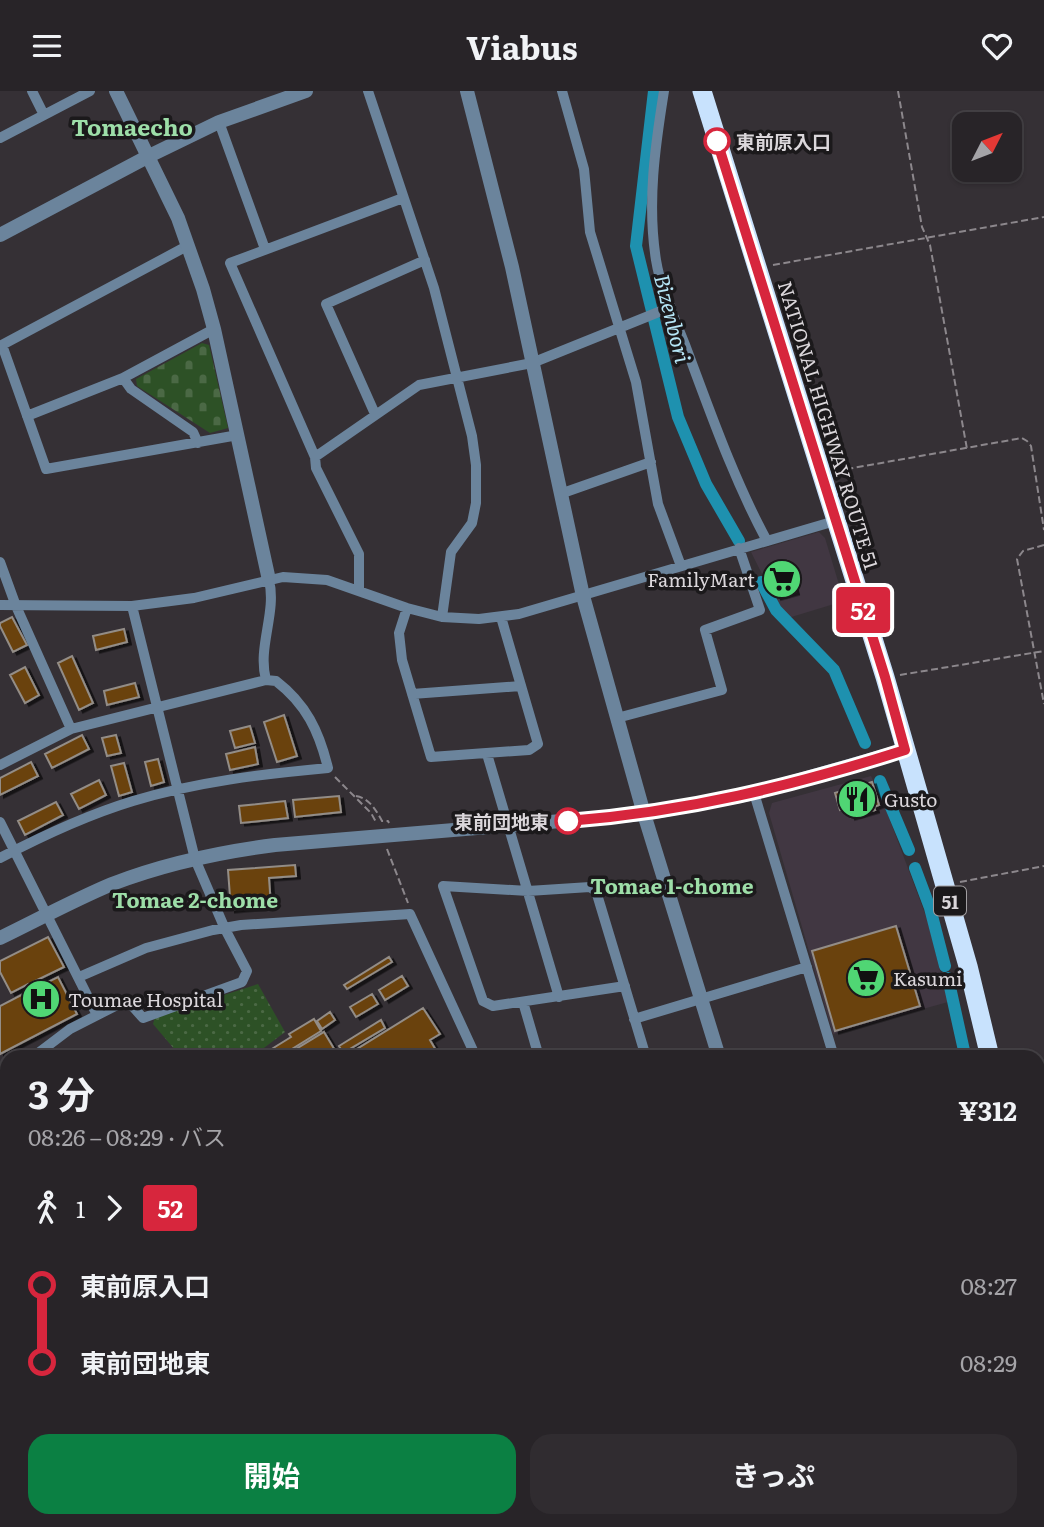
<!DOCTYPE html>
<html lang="ja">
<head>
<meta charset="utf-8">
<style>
  body { margin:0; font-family:Literata,"Noto Sans JP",serif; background:#302c30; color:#f1f3f6; height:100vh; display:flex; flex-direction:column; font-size:26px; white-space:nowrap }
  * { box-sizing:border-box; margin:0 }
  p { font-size:23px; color:#a5a4a8 }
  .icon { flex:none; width:38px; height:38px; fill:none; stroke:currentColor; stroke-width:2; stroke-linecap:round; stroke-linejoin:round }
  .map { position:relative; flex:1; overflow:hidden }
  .side { position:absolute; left:0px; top:959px; width:1045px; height:478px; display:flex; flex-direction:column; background:#282428; border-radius:21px 21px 0 0; box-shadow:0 2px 5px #0004,0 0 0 2px #444145 }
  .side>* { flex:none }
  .badge { padding:0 14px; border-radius:5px; font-size:24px; line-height:46px }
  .needle { width:46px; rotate:48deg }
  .buttons { position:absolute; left:952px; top:21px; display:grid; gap:14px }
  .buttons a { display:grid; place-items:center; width:70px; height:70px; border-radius:14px; background:#282428; box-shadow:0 2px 5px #0004,0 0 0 2px #444145; font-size:35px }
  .map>.badge { position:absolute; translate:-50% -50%; box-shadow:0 0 0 4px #fff }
  .legs { display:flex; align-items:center; gap:10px; height:77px; padding:0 28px; font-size:23px }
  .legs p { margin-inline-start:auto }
  .summary { display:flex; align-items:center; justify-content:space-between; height:119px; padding:0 28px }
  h1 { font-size:38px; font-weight:700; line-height:52px }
  .cta { display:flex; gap:14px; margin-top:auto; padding:14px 28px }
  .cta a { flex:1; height:80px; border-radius:21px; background:#0b8043; color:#fff; font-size:28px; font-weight:700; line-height:80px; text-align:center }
  .cta a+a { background:#302c30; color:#f1f3f6 }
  ul { padding:0 28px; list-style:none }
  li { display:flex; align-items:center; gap:24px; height:77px; font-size:26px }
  li i { display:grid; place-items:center; width:10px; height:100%; margin:0 9px; background:currentColor }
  li i::after { content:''; width:18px; height:18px; margin:-9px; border:5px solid; border-radius:50%; background:#282428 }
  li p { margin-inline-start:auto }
  li:first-child i { background:linear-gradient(#0000 50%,currentColor 0) }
  li:last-child i { background:linear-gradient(currentColor 50%,#0000 0) }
  header { display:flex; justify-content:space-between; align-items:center; height:91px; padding:0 28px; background:#282428; font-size:32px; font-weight:700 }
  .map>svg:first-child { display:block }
</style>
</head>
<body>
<header><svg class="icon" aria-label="menu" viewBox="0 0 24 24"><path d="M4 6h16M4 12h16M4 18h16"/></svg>Viabus<svg class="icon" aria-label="heart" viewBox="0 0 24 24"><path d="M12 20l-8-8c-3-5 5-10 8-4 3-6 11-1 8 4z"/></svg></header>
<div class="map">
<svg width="1044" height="1436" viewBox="0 0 1044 1436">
  <defs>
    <pattern id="green-dots" width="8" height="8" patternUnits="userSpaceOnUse" patternTransform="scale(1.75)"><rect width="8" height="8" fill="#2d5126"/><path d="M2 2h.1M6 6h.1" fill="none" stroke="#4b6945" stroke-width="1.8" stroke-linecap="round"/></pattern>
    <pattern id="forest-crowns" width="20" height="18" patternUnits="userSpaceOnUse" patternTransform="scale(1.75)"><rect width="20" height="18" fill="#417236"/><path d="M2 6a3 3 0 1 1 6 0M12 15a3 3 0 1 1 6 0" fill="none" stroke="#658c5c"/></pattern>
    <pattern id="cemetery-stones" width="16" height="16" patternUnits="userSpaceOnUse" patternTransform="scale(1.75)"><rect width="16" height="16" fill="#2d5126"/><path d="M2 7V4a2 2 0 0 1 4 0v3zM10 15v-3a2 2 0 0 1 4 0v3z" fill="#4b6945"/></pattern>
    <filter id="shadow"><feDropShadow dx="4" dy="2.5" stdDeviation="0" flood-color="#0009"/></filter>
  </defs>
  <rect width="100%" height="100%" fill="#353035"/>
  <path fill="#413742" d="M819,441L825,447L844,510L788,527L773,505L751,461Z
    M871,685L882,708L927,828L948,911L833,943L769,722L772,712Z"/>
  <path fill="url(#green-dots)" d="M258,893L285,941L252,966H181L153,933L155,926Z"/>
  <path fill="url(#forest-crowns)" d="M0,1096L7,1115V1182L0,1184Z
    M405,1430H500L509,1436H408Z"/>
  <path fill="url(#cemetery-stones)" d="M202,252L209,254L228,337L210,342L137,295L136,288Z"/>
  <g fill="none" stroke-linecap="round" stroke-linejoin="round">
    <path stroke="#1e91af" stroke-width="12" d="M654,0L636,155L678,326L706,393L739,450
      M761,491L776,519L834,579L865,652
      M880,690L909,759
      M915,777L930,817L945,875
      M948,887L965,964
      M938,1436L943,1430"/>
  </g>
  <path fill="#6a4310" stroke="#938d87" stroke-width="2" filter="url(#shadow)" d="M787,470L795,501L777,506L769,476Z
    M12,526L27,554L13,561L0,535V532Z
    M124,538L127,551L96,559L93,545Z
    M72,565L93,612L79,619L58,572Z
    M25,576L39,604L25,612L10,584Z
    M135,592L139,606L107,614L104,600Z
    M284,624L297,665L277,671L264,631Z
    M250,635L255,652L235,657L230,640Z
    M82,644L89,658L52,677L45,663Z
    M116,644L121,662L107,665L102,647Z
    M255,656L258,673L230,679L226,663Z
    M158,668L164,691L151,695L145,671Z
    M31,671L38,685L0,704V687Z
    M124,672L132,701L119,705L111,675Z
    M99,689L106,704L79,718L71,703Z
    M872,691L879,714L874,716L875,719L851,726L848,717L840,719L835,702Z
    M339,705L341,721L295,726L293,709Z
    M285,710L288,727L241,732L239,715Z
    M56,711L63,724L25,744L18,730Z
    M295,774L296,785L269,787L271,815L231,819L228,779Z
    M896,835L920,915L835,940L812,860Z
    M48,846L64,876L33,891L36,897L58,886L77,923L0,963V915L31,899L28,893L11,902L0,881V870Z
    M389,866L392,871L347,898L344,894Z
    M402,885L408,895L385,909L379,899Z
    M372,903L378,913L356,926L350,916Z
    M423,917L440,943L430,949L440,966H344Z
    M330,921L335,929L322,938L317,930Z
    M314,928L321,940L279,966H263L262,964L291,946L289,943Z
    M381,929L385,937L343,962L339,955Z
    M324,941L339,966H283Z"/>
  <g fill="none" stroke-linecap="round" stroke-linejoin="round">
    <path stroke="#8c878c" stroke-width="2" stroke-dasharray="7 3.5" stroke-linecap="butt" d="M898,0L922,136L930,154L967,358
      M773,174L1044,126
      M836,380L1022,347L1027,350L1031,355L1044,439
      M1044,454L1023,460L1017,468L1044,613
      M900,584L1044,560
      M335,686L371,722L376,731
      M356,705C369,707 376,719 382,730H388L389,732
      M387,758L408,812
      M960,791L1044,775
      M1038,995L1044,994"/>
    <path stroke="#6b849c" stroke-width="10" d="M32,0L44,24
      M368,0L434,197L472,345L476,374V412L472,432L451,461L442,526
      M562,0L584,78L590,141L636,291L658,413L681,475
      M664,0C655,56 647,112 656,169C661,200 676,230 687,259C711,323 734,389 767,450
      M219,31L265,158
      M0,47L90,0
      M403,107L230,172L315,366L419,294L532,272L671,216
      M2,254L46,378L238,344
      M0,255L189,154
      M123,287L131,298L193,341L198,352
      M375,323L326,213L425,169
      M27,325L123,287L214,238
      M315,366L316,377L359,463V499
      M560,403L651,371
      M0,471L16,515L71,638
      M0,514L132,515L194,507L283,486L327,489L407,517L442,526L479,528L519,523L835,430
      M407,517L399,542L402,569L431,666L529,659L538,653L501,526
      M266,589C257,556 277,522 269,489
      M412,603L521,595
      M617,627L722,599L705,539L760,519L739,457
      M487,663L559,906
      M0,674L71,638L266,589L276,590C306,613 319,640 328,677C262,683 196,691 133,710C87,724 42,745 0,767
      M754,702L834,966
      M0,731L97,924
      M79,886L146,857L213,839L241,834L410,823L476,966
      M625,895L493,915L483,910L443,795L528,800L590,796L596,800L646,966
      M523,911L539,966
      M634,928L807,876
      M33,966L70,938L127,909L143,927L242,891L247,880L225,838L195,768L132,515
      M0,998L7,995
      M1038,1046L1044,1045
      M198,1436L239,1430
      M393,1436V1430
      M575,1436L577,1430
      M691,1436L694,1430
      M853,1436L854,1430
      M966,1436L969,1430"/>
    <path stroke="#6b849c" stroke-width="14" d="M116,0L178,127L203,198L214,238L269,489
      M467,0L512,176L583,505L644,723L719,966
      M0,144L149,65L219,31L306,0
      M0,847C37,829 74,809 112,793C164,773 220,761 275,754L644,723L754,702L905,659
      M0,1043L7,1057
      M106,1430L107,1436
      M772,1436V1430"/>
    <path stroke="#c8e2fd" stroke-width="19" d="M702,0L885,586L968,875L990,966
      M1038,1110L1044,1130
      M1038,1168L1044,1192"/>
  </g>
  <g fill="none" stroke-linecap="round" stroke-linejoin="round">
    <g stroke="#fff" stroke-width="16">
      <path id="line-1" d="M568,730C686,721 792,695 905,659L885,586L717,50"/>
    </g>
    <use href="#line-1" stroke="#d7263d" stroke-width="10"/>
  </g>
  <defs>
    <g id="supermarket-disc" transform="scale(2.0125)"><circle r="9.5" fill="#50d674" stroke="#1b191b"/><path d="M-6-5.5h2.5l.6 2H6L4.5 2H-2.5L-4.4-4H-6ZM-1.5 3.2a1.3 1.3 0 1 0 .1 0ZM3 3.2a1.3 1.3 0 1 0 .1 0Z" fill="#111"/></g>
    <g id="restaurant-disc" transform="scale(2.0125)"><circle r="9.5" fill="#50d674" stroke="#1b191b"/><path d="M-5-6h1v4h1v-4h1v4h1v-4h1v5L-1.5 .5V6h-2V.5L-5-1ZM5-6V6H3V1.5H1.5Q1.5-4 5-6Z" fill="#111"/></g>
    <g id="hospital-disc" transform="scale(2.0125)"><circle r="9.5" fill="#50d674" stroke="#1b191b"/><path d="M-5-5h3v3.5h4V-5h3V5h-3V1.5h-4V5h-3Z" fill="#111"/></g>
  </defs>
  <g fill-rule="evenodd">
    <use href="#supermarket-disc" x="782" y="488"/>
    <use href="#restaurant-disc" x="857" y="708"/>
    <use href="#supermarket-disc" x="866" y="887"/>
    <use href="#hospital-disc" x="41" y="908"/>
  </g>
  <g fill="#fff" stroke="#d7263d" stroke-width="3.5">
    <circle cx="717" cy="50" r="12"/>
    <circle cx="568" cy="730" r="12"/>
  </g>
  <g text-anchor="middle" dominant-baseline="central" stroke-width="7" stroke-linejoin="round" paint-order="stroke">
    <rect fill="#1b191b" stroke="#a19ea1" stroke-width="2" x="934" y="795.5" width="32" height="29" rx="5"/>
    <g font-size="18" font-weight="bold" fill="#dbd7db">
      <text x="950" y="810">51</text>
    </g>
    <g font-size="19" font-weight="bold" fill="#dbd7db" stroke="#1b191b" text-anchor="start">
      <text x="736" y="50">東前原入口</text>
      <text x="549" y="730" text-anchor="end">東前団地東</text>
    </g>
    <g font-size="19" fill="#dbd7db" stroke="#1b191b">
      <text transform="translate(829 334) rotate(73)">NATIONAL HIGHWAY ROUTE 51</text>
    </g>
    <g font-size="19" fill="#dbd7db" stroke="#1b191b" text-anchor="start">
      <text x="755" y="488" text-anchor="end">FamilyMart</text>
      <text x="884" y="708">Gusto</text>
      <text x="893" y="887">Kasumi</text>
      <text x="68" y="908">Toumae Hospital</text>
    </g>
    <g font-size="21" font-style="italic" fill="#b6e6f6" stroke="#1b191b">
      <text transform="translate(674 227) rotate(76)">Bizenbori</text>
    </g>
    <g font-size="21" font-weight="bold" fill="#9ddea8" stroke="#1b191b">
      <text x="672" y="793">Tomae 1-chome</text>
      <text x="195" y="807">Tomae 2-chome</text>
    </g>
    <g font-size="23" font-weight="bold" fill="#9ddea8" stroke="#1b191b">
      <text x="132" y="35">Tomaecho</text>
    </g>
  </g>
</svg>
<div class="buttons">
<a><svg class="needle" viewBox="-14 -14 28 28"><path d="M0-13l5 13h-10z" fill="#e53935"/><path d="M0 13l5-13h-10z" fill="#a5a4a8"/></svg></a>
</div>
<b class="badge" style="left:863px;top:519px;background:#d7263d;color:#fff">52</b>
<section class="side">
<div class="summary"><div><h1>3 分</h1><p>08:26 – 08:29 · バス</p></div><b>¥312</b></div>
<div class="legs"><svg class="icon" aria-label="walk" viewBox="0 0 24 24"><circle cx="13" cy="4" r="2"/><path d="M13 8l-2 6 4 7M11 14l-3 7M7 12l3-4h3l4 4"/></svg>1<svg class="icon" aria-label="forward" viewBox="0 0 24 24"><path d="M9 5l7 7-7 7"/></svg><b class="badge" style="background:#d7263d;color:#fff">52</b></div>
<ul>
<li><i style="color:#d7263d"></i><b>東前原入口</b><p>08:27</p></li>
<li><i style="color:#d7263d"></i><b>東前団地東</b><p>08:29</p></li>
</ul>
<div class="cta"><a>開始</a><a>きっぷ</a></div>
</section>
</div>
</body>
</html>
